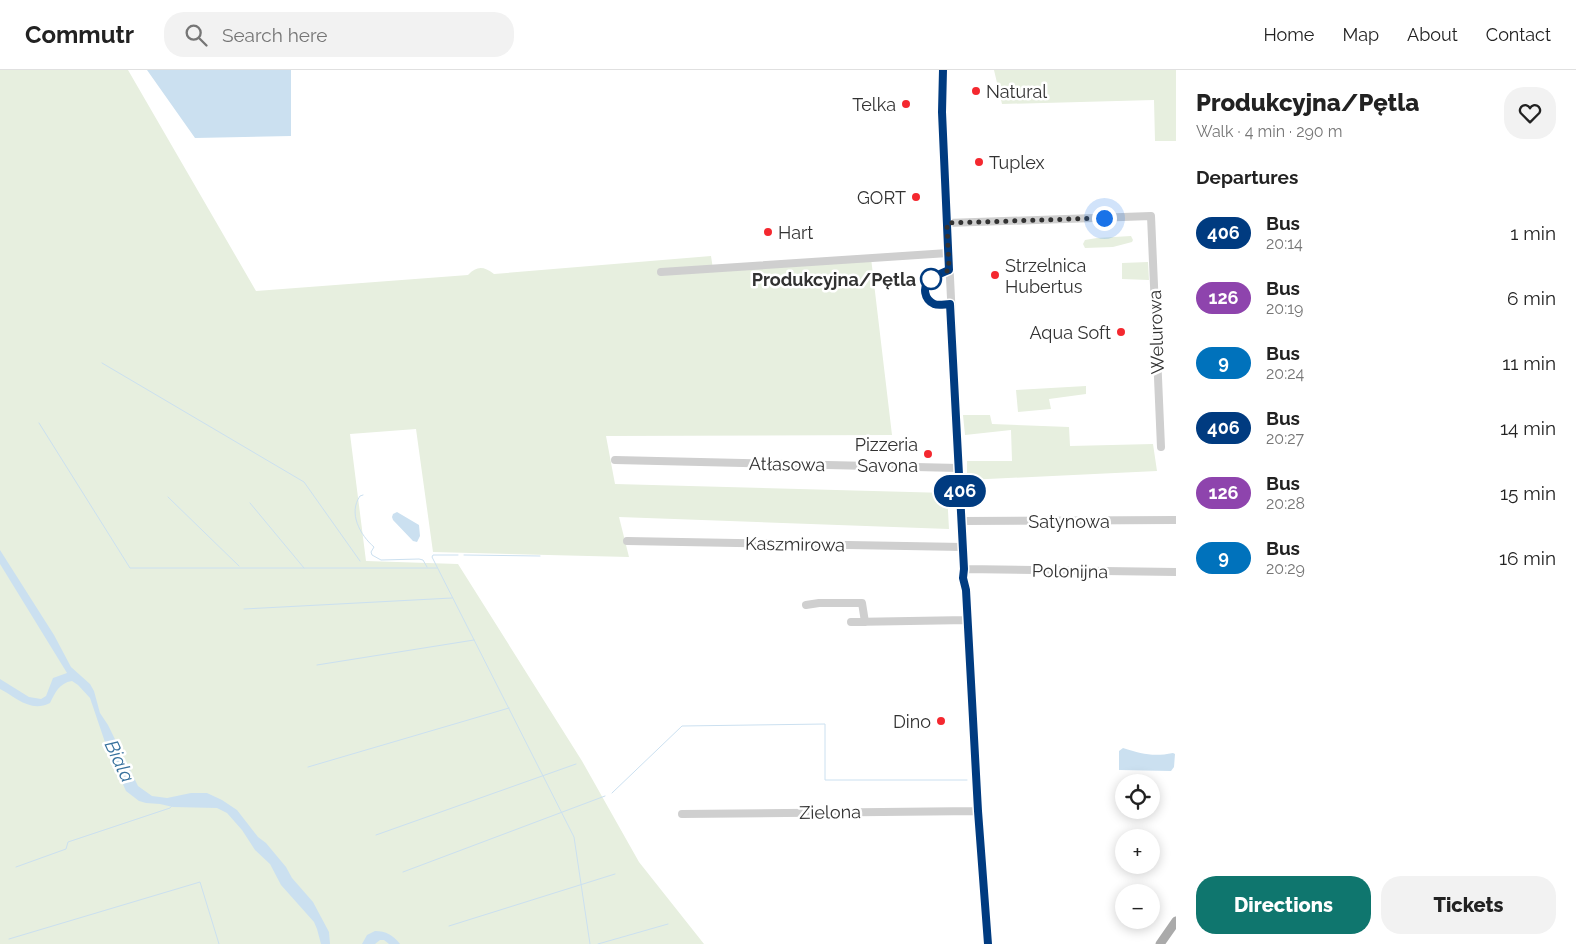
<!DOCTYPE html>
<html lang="en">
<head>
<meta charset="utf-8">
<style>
  body { margin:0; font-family:Raleway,sans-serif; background:#f2f2f2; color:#222; height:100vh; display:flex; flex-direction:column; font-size:19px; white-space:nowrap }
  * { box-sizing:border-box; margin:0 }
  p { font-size:16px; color:#767676 }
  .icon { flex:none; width:28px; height:28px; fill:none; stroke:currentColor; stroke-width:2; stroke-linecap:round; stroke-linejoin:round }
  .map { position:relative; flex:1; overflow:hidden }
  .panel { display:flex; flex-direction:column; background:#fff; width:400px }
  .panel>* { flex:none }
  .badge { padding:0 10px; border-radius:16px; font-size:18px; line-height:32px }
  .tools { position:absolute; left:1115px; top:704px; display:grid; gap:10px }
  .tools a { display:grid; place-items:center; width:45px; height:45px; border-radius:50%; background:#fff; box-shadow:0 2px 12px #0003; font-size:25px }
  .you { position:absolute; width:25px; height:25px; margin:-12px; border:4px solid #fff; border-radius:50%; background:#1a73e8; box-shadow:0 0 0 8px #1a73e833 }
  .map>.badge { position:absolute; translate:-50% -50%; box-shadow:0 0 0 2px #fff }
  h2 { padding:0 20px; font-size:19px; line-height:45px }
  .round { display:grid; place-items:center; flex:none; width:52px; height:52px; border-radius:20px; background:#f2f2f2 }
  .headline { display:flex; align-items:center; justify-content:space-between; height:85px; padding:0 20px }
  h1 { font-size:24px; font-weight:800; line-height:38px }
  .primary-button { display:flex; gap:10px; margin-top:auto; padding:10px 20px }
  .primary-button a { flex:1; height:58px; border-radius:20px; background:#0f766e; color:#fff; font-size:20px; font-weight:800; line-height:58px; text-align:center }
  .primary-button a+a { background:#f2f2f2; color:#222 }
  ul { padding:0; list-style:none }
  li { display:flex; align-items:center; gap:15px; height:65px; padding:0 20px }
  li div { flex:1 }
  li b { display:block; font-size:19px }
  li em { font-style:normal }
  li .badge { min-width:55px; font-weight:700; text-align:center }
  header { display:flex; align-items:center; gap:30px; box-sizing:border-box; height:70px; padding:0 25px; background:#fff; border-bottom:1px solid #e0e0e0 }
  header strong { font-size:24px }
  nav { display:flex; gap:28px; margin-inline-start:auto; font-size:18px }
  .search { width:350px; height:45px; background:#f2f2f2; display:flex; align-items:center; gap:12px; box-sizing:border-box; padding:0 18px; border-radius:20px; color:#767676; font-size:19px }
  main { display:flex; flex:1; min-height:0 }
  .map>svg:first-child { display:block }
</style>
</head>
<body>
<header>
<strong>Commutr</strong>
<div class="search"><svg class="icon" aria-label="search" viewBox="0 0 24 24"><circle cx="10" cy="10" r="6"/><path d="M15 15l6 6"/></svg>Search here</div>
<nav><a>Home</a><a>Map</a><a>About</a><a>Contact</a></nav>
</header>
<main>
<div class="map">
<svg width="1176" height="874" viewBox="0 0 1176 874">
  <rect width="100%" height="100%" fill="#fff"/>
  <path fill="#e7efdf" d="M0,0H128L256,221L468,205C477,196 483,196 494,204L711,186L713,199L871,188L892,365L606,366L615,414L947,423L949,459L619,447L629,487L433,482L416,359L350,364L366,491L458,494L582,691L639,792L704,874H0Z
    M994,0H1176V71H1155L1154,30L1002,34Z
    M1131,166L1133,170L1132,172L1113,177L1085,178L1083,174L1085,170L1097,168Z
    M1148,192L1149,210L1122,209V193Z
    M1086,316V324L1049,329L1051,339L1018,342L1016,320Z
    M963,345H990L992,354L1069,357L1070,376L1153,374L1157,401L967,410V391H1012L1011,360L965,365Z"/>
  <path fill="#cbe0f0" d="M147,0H291V66L195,68Z
    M397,442L419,455L420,466L417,472L413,471L393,450L392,447L393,444Z
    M0,480L54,565L71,597L90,614L94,621L100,643L108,655L138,716L152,726L167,728L191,723H207L222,730L237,740L258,767L266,773L286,797L292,808L313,832L329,862L330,874H321L317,859L314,852L281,815L270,794L255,780L242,760L227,743L217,738L173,737L160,734L146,733L139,731L126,721L108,681L90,628L78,615L72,611C59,613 55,623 50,633C30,643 16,627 0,619V609L29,627L41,629L46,626L53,608L67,603L0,494Z
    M1123,678C1142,684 1153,687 1173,683L1175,684L1174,697L1171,701L1119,700V681Z
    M375,861C386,861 393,865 400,874H389L384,870H380L375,874H362L367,865Z"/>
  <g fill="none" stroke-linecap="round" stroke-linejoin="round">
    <path stroke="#cbe0f0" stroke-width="1" d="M102,293L304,412L360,491
      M39,353L130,498H437
      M363,425L360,426C348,443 360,465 374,477L371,482L372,485L381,490L419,489L423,490L427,497
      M168,427L239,496
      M250,433L304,498
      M458,485H433L432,487L574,767L590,874
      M464,485L540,486
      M244,539L452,528
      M317,595L474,570
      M308,697L509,638
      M612,723L682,656L825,654V710H967
      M376,765L576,694
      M16,797L66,779L68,772L170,738L173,735
      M403,802L605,726
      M449,856L615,804
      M9,869L200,812L219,874
      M598,874L668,854"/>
    <path stroke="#cfcfcf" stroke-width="8" d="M943,0L942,42L963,477V508L966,520
      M947,153L1151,146L1161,377
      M661,202L948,183
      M615,390L959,398
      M962,451L1176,450
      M627,471L963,477
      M964,499L1176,502
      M966,517L978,741L988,874
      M806,535L819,533H862L865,552
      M851,552L968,550
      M682,744L978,741"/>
    <path stroke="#aaa" stroke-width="9" d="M1160,874L1176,851"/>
  </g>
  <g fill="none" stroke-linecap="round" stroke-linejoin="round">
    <g stroke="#fff" stroke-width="11">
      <path id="line" d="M943,0L942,42L949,200C942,203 936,205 930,210C922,217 924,229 934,234C939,236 945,234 950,234L964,499L963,508L966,520L978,741L988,874"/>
    </g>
    <use href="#line" stroke="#003b80" stroke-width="8"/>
    <path stroke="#323232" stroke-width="5" stroke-dasharray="0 9" d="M931,209L949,200L947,153L1104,148"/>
  </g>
  <g fill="#f4282f" stroke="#fff" stroke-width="2">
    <circle cx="976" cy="21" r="5"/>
    <circle cx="906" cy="34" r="5"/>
    <circle cx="979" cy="92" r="5"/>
    <circle cx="916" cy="127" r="5"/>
    <circle cx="768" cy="162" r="5"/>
    <circle cx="995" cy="205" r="5"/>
    <circle cx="1121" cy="262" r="5"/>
    <circle cx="928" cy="384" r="5"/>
    <circle cx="941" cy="651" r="5"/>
  </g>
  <circle fill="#fff" stroke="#003b80" stroke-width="2.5" cx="931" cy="209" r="10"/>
  <g text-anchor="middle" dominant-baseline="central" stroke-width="5" stroke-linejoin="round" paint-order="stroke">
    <g font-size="18" fill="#323232" stroke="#fff" text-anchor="end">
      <text x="986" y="21" text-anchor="start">Natural</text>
      <text x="896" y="34">Telka</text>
      <text x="989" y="92" text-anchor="start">Tuplex</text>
      <text x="906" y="127">GORT</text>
      <text x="778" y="162" text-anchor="start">Hart</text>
      <text x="1005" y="195" text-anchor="start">Strzelnica<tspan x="1005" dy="21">Hubertus</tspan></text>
      <text x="1111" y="262">Aqua Soft</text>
      <text x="918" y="374">Pizzeria<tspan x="918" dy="21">Savona</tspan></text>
      <text x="931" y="651">Dino</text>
    </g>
    <g font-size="18" font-weight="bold" fill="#323232" stroke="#fff" text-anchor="end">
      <text x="916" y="209">Produkcyjna/Pętla</text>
    </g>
    <g font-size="18" fill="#323232" stroke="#fff">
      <text transform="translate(1156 262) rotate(-92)">Welurowa</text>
      <text transform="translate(787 394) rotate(1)">Atłasowa</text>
      <text x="1069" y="451">Satynowa</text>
      <text transform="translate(795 474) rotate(1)">Kaszmirowa</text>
      <text transform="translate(1070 501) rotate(1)">Polonijna</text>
      <text transform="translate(830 742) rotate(-1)">Zielona</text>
    </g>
    <g font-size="19" font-style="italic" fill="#37719d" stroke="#fff">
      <text transform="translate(120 691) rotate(65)">Biala</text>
    </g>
  </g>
</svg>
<div class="tools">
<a><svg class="icon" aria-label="locate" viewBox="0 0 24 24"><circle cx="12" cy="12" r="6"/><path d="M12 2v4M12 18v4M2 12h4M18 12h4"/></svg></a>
<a>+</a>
<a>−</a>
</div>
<div class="you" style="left:1104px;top:148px"></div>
<b class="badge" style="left:960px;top:421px;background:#003b80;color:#fff">406</b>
</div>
<section class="panel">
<div class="headline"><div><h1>Produkcyjna/Pętla</h1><p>Walk · 4 min · 290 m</p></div><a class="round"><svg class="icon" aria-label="heart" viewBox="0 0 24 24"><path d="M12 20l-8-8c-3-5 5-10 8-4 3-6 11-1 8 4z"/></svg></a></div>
<h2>Departures</h2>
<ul>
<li><span class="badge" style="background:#003b80;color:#fff">406</span><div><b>Bus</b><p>20:14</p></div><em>1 min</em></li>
<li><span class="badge" style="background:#8e44ad;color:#fff">126</span><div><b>Bus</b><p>20:19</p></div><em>6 min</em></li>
<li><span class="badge" style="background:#0072bc;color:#fff">9</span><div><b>Bus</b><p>20:24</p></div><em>11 min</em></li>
<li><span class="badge" style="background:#003b80;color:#fff">406</span><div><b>Bus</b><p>20:27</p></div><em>14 min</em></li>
<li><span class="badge" style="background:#8e44ad;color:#fff">126</span><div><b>Bus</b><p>20:28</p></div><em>15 min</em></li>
<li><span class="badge" style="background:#0072bc;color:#fff">9</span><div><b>Bus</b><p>20:29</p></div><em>16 min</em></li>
</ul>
<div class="primary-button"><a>Directions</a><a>Tickets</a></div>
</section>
</main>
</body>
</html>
